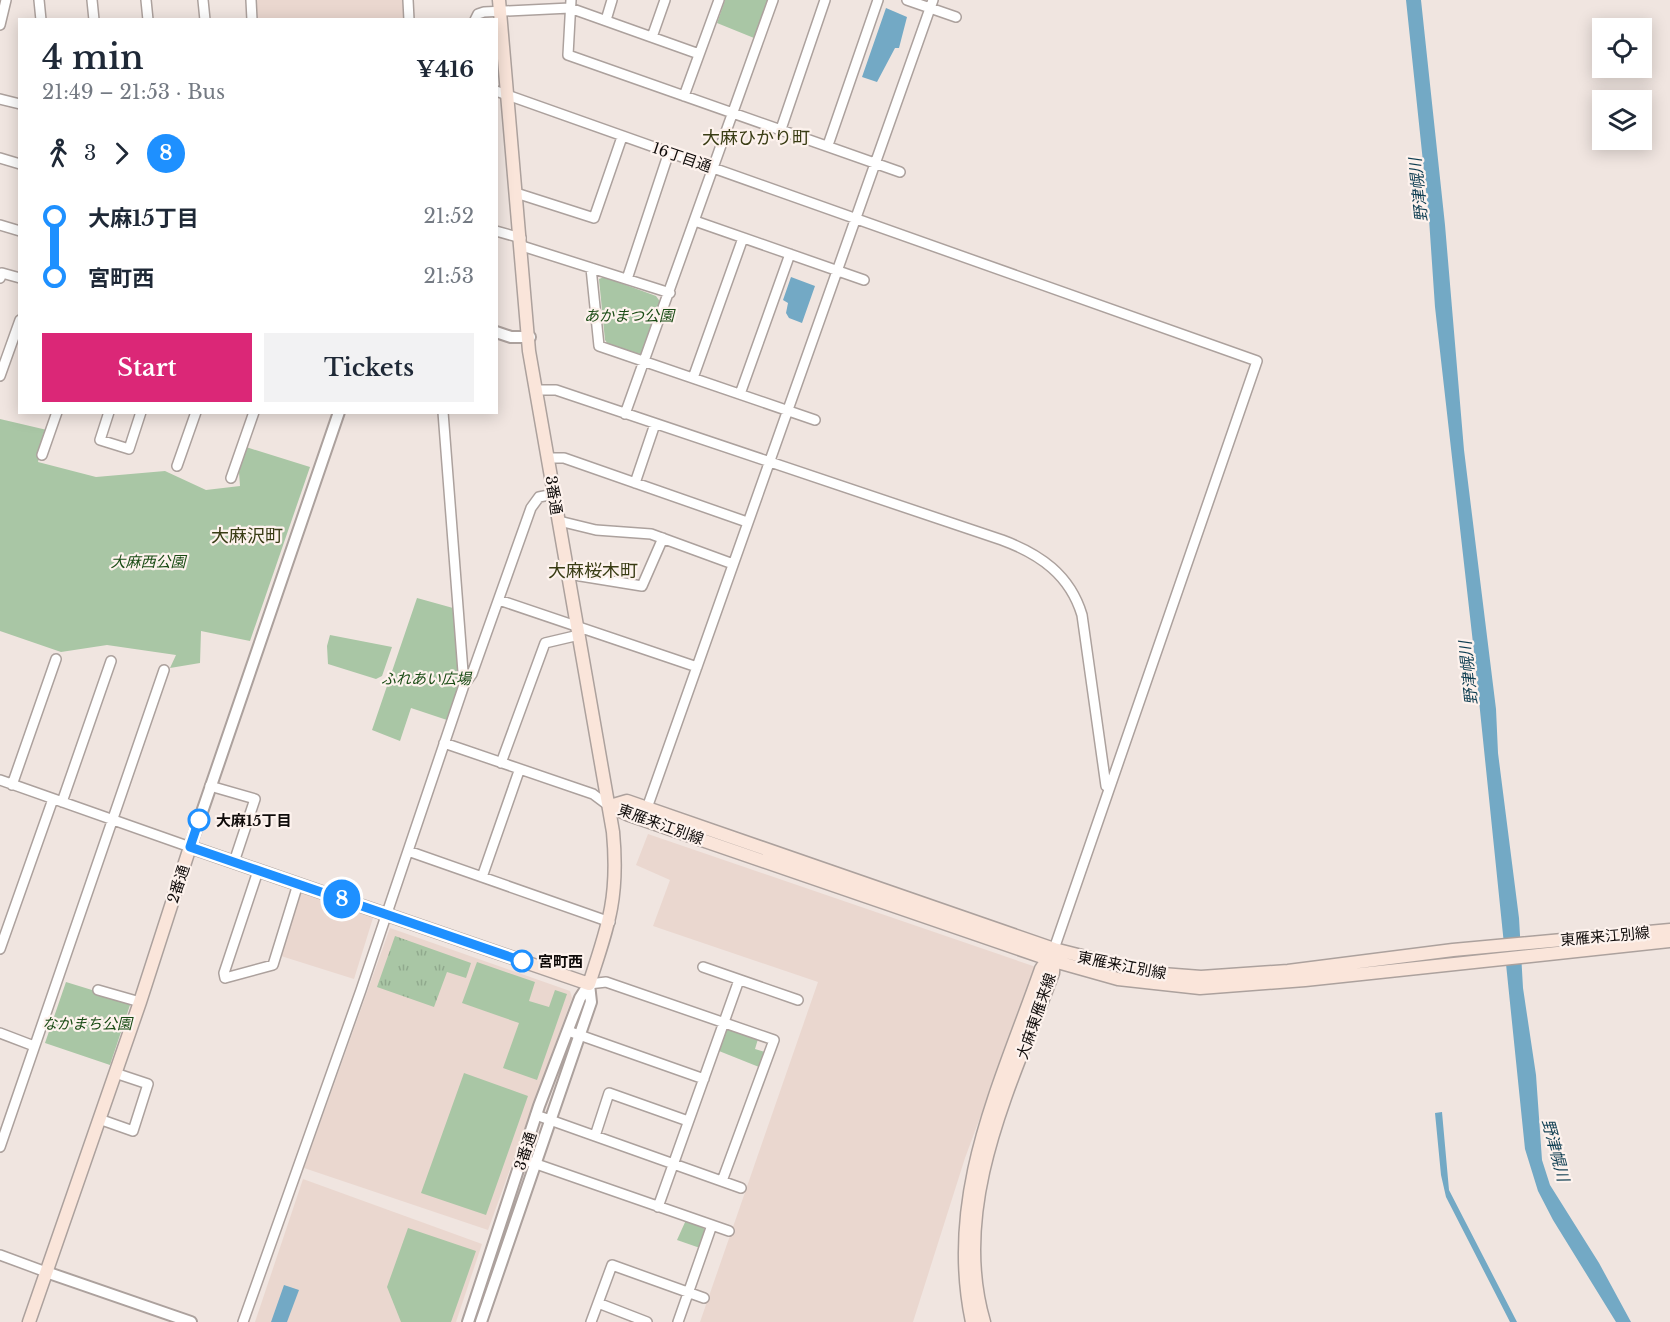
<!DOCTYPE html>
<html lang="en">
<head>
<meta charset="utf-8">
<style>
  body { margin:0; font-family:"Libre Baskerville","Noto Sans JP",serif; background:#f2f2f3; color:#1f2937; height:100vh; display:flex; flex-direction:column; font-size:22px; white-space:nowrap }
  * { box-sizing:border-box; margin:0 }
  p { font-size:20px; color:#747a83 }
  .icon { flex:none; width:33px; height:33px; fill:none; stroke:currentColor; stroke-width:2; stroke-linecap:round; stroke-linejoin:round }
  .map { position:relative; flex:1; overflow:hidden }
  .side { position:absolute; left:18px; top:18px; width:480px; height:396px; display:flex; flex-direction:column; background:#fff; border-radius:0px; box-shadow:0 3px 15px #0003 }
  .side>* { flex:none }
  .badge { padding:0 12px; border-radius:20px; font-size:21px; line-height:39px }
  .controls { position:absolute; left:1592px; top:18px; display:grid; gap:12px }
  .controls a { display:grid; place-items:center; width:60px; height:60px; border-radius:0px; background:#fff; box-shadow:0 3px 15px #0003; font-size:30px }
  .map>.badge { position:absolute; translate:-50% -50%; box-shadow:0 0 0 3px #fff }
  .legs { display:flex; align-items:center; gap:9px; height:66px; padding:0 24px; font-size:20px }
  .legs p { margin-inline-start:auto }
  .head { display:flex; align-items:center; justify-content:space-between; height:102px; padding:0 24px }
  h1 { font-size:33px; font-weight:600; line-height:45px }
  .cta { display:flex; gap:12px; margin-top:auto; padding:12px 24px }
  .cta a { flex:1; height:69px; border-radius:0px; background:#db2777; color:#fff; font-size:24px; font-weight:600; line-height:69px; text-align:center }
  .cta a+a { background:#f2f2f3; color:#1f2937 }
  ul { padding:0 24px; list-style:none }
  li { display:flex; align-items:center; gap:21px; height:60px; font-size:22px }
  li i { display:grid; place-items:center; width:9px; height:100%; margin:0 8px; background:currentColor }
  li i::after { content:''; width:15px; height:15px; margin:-8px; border:4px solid; border-radius:50%; background:#fff }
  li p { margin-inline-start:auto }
  li:first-child i { background:linear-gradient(#0000 50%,currentColor 0) }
  li:last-child i { background:linear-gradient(currentColor 50%,#0000 0) }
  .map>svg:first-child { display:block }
</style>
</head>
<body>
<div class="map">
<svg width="1670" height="1322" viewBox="0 0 1670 1322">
  <defs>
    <pattern id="grass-tufts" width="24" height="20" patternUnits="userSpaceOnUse" patternTransform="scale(1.5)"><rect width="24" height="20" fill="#a9c6a5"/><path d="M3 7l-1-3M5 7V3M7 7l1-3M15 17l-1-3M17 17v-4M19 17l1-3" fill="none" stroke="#90a98d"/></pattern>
  </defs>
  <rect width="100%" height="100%" fill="#f0e5e0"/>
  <path fill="#ead7cf" d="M256,0H404L406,19H257Z
    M648,834L1036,967L965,1158L913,1322H700L818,982L653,926L670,880L636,865Z
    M301,893L373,918L354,979L281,956Z
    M390,928L570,991L572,998L488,1230L304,1168Z
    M303,1179L482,1244L456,1322H255Z"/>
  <path fill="url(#grass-tufts)" d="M395,936L471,963L466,978L447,972L434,1007L377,987Z"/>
  <path fill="#a9c6a5" d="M725,0H768L754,38L717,23Z
    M604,277L656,296L661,303L645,352L640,354L608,344L605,340L599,279Z
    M0,419L47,430L38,462L96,477L165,471L206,490L240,486L239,472L246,447L310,467L250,641L201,631L200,663L170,668L176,655L107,645L61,652L0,631Z
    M417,598L453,608L461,683L447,720L411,708L400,741L372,730Z
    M330,635L392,647L382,676L376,679L328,664L327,646Z
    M477,962L535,982L529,1001L549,1007L555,990L567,994L537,1080L503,1068L519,1023L462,1003Z
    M66,982L131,1002L110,1065L45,1043Z
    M726,1028L758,1039L755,1049L765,1052L759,1067L719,1051Z
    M464,1073L528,1096L486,1215L421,1193Z
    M686,1220L703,1227L706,1233L700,1248L677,1240Z
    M408,1228L476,1251L451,1322H401L387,1287Z"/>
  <path fill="#73a9c5" d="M1406,0H1421L1445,225L1464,450L1496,709L1498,753L1519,918L1523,988L1536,1075L1542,1160L1550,1185L1599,1263L1631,1322H1616L1553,1220L1538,1191L1525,1149L1474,652L1435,307L1429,219Z
    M886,8L907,17L899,48H895L877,82L862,77Z
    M791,277L815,286L802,323L789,318L786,313L788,303L783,300Z
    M1442,1112L1449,1190L1517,1322H1510L1446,1197L1441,1175L1435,1113Z
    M284,1285L299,1290L287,1322H271Z"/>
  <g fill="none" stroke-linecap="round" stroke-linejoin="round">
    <g stroke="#aca19d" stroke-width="12">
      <path id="minor" d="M39,0L41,20
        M92,0L94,20
        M146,0L148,20
        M203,0L205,20
        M251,0L252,20
        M408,0L409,20
        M571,0L568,55L900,172
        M907,0L956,17
        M475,20L478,14L484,12L570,8L699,54
        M606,20L612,0
        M0,25L6,0
        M652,37L665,0
        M496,91L1257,361L1054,949
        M684,96L719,0
        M0,99L20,104
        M781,129L825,0
        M828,145L878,0
        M0,158L20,164
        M516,193L594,218L622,137
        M695,221L864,280
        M0,225L20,231
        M496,231L521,238
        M522,246L670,293
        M591,268L599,346L815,420
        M0,278L2,273L20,278
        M627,279L669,152
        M0,376L20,320
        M693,378L743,238
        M536,390H556L1002,540C1040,554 1070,575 1082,615L1106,786
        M740,394L790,254
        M109,412L100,440L129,449L141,412
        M625,414L773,0
        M42,455L57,412
        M548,458H564L747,522
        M177,466L196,412
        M231,478L254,412
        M635,483L655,424
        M559,521L596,530L651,534L733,564
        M568,574L642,586L663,538
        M499,600L697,667
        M464,685L472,674L531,508L539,497L554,494
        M444,743L593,794L609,806
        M501,763L545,643L579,635
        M0,780L190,847
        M12,785L56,659
        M210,786L255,799L234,862
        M62,802L111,661
        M647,808L933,0
        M408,851L610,922
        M258,871L224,973L225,978L273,965L298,884
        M482,877L519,771
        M0,949L53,799
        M703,967L798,1000
        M589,984L606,982L774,1040L722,1181
        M98,990L140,1002
        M568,1031L704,1079
        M0,1033L34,1046
        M536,1115L741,1188
        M99,1119L133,1131L148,1084L115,1073
        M595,1136L609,1093L688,1121
        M0,1147L164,670
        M522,1159L729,1231
        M658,1207L739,980
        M0,1255L46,1272
        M598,1303L647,1322
        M243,1322L361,990L464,685L443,412
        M591,1322L612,1265L704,1298
        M678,1322L712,1225"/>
    </g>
    <g stroke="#aca19d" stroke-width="14">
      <path id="tertiary" d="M496,332L511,337H530
        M190,847L339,412
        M46,1272L191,1322
        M468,1322L539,1106L580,998L589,984
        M481,1322L591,1002L589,984"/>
    </g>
    <g stroke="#aca19d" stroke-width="15">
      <path id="secondary" d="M610,806L629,815L1054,961L1118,979L1200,988L1305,980L1670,941
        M610,806L627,801L1054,949L1149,973L1201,977L1288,971L1453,950L1670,930
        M29,1322L140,1002L190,847L589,984C609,924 619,896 613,832L529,351L499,0
        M972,1322C945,1195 1000,1086 1041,969L1052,952
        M984,1322C949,1203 1013,1081 1053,973L1054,953"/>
    </g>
    <use href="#minor" stroke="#fff" stroke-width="9"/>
    <use href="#tertiary" stroke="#fff" stroke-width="10"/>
    <use href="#secondary" stroke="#fae5da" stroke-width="12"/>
  </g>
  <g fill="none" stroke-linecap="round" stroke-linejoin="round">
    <g stroke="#fff" stroke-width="14">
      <path id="line-1" d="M199,820L190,847L522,961"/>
    </g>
    <use href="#line-1" stroke="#1e90ff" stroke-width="9"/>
  </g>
  <g fill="#fff" stroke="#1e90ff" stroke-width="3">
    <circle cx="199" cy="820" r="10"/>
    <circle cx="522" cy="961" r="10"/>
  </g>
  <g text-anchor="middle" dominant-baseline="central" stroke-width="4.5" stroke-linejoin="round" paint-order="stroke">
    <g font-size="15" fill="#0f0b0a" stroke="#fdf2ed">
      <text transform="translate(682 157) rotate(19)">16丁目通</text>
      <text transform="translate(554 495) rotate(81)">3番通</text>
      <text transform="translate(661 824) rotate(20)">東雁来江別線</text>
      <text transform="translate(178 884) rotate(-72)">2番通</text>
      <text transform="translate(1605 936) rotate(-5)">東雁来江別線</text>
      <text transform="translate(1122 965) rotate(11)">東雁来江別線</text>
      <text transform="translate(1036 1016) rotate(-71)">大麻東雁来線</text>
      <text transform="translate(525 1151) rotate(-72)">3番通</text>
    </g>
    <g font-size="15" font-style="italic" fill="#194b14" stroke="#fdf2ed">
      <text x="629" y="315">あかまつ公園</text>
      <text x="148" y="561">大麻西公園</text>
      <text x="426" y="678">ふれあい広場</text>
      <text x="87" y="1023">なかまち公園</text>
    </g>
    <g font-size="15" font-weight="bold" fill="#0f0b0a" stroke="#fdf2ed" text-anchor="start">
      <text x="216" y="820">大麻15丁目</text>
      <text x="538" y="961">宮町西</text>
    </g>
    <g font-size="16" font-style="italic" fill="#0f3e52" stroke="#fdf2ed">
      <text transform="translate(1418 190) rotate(-96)">野津幌川</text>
      <text transform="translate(1468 673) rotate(-96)">野津幌川</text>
      <text transform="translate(1556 1150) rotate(75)">野津幌川</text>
    </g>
    <g font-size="18" fill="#393c14" stroke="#fdf2ed">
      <text x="756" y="138">大麻ひかり町</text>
      <text x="247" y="536">大麻沢町</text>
      <text x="593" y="571">大麻桜木町</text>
    </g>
  </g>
</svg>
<div class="controls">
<a><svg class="icon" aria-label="locate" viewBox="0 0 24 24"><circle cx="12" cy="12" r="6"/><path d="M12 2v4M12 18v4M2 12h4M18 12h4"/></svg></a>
<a><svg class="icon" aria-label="layers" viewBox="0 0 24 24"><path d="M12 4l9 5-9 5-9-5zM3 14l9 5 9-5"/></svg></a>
</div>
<b class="badge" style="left:342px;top:899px;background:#1e90ff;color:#fff">8</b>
<section class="side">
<div class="head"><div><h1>4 min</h1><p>21:49 – 21:53 · Bus</p></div><b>¥416</b></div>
<div class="legs"><svg class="icon" aria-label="walk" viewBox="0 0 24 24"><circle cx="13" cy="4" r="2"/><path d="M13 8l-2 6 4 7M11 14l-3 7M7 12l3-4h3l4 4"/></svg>3<svg class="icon" aria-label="forward" viewBox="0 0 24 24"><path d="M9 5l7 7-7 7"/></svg><b class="badge" style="background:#1e90ff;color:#fff">8</b></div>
<ul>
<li><i style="color:#1e90ff"></i><b>大麻15丁目</b><p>21:52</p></li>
<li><i style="color:#1e90ff"></i><b>宮町西</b><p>21:53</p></li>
</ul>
<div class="cta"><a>Start</a><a>Tickets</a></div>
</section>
</div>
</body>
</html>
